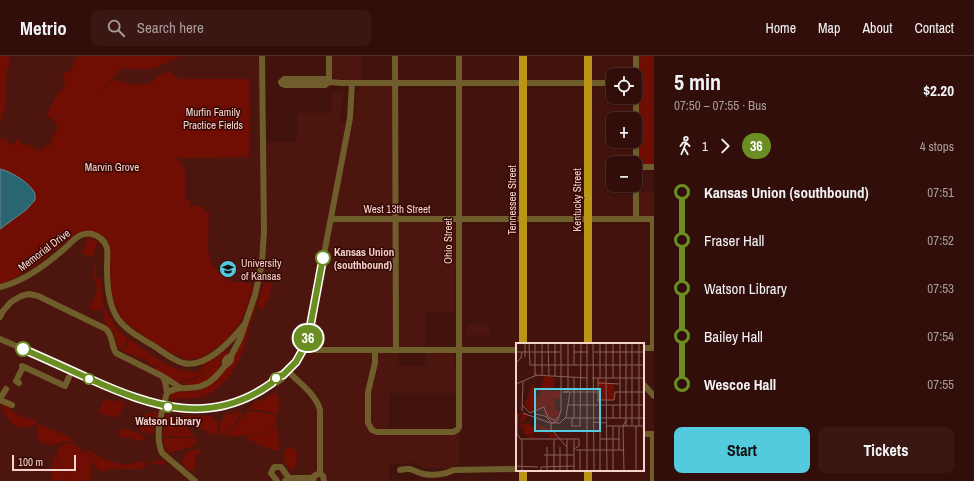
<!DOCTYPE html>
<html lang="en">
<head>
<meta charset="utf-8">
<style>
  body { margin:0; font-family:"Archivo Narrow",sans-serif; background:#3a1713; color:#f1f3f6; height:100vh; display:flex; flex-direction:column; font-size:15px; white-space:nowrap }
  * { box-sizing:border-box; margin:0 }
  p { font-size:13px; color:#a89c9c }
  .icon { flex:none; width:22px; height:22px; fill:none; stroke:currentColor; stroke-width:2; stroke-linecap:round; stroke-linejoin:round }
  .map { position:relative; flex:1; overflow:hidden }
  .drawer { display:flex; flex-direction:column; background:#320e0a; width:320px }
  .drawer>* { flex:none }
  .badge { padding:0 8px; border-radius:13px; font-size:14px; line-height:26px }
  .controls { position:absolute; left:606px; top:12px; display:grid; gap:8px }
  .controls a { display:grid; place-items:center; width:36px; height:36px; border-radius:8px; background:#320e0a; box-shadow:0 1px 3px #0004,0 0 0 1px #4d2e2b; font-size:20px }
  .scale { position:absolute; left:12px; bottom:10px; width:64px; box-sizing:border-box; padding-left:4px; border:2px solid #f5d4ce; border-top:0; font-size:11px; line-height:14px; white-space:nowrap; color:#f5d4ce; -webkit-text-stroke:3px #370804; paint-order:stroke }
  .map>.badge { position:absolute; translate:-50% -50%; box-shadow:0 0 0 2px #fff }
  .legs { display:flex; align-items:center; gap:6px; height:44px; padding:0 20px; font-size:13px }
  .legs p { margin-inline-start:auto }
  .head { display:flex; align-items:center; justify-content:space-between; height:68px; padding:0 20px }
  h1 { font-size:22px; font-weight:800; line-height:30px }
  .action { display:flex; gap:8px; margin-top:auto; padding:8px 20px }
  .action a { flex:1; height:46px; border-radius:8px; background:#54cade; color:#111; font-size:16px; font-weight:800; line-height:46px; text-align:center }
  .action a+a { background:#3a1713; color:#f1f3f6 }
  ul { padding:0 20px; list-style:none }
  li { display:flex; align-items:center; gap:14px; height:48px; font-size:15px }
  li i { display:grid; place-items:center; width:6px; height:100%; margin:0 5px; background:currentColor }
  li i::after { content:''; width:10px; height:10px; margin:-5px; border:3px solid; border-radius:50%; background:#320e0a }
  li p { margin-inline-start:auto }
  li:first-child i { background:linear-gradient(#0000 50%,currentColor 0) }
  li:last-child i { background:linear-gradient(currentColor 50%,#0000 0) }
  header { display:flex; align-items:center; gap:24px; box-sizing:border-box; height:56px; padding:0 20px; background:#320e0a; border-bottom:1px solid #4d2e2b }
  header strong { font-size:19px }
  nav { display:flex; gap:22px; margin-inline-start:auto; font-size:14px }
  .search { width:280px; height:36px; background:#3a1713; display:flex; align-items:center; gap:10px; box-sizing:border-box; padding:0 14px; border-radius:8px; color:#a89c9c; font-size:15px }
  main { display:flex; flex:1; min-height:0 }
  .map>svg:first-child { display:block }
</style>
</head>
<body>
<header>
<strong>Metrio</strong>
<div class="search"><svg class="icon" aria-label="search" viewBox="0 0 24 24"><circle cx="10" cy="10" r="6"/><path d="M15 15l6 6"/></svg>Search here</div>
<nav><a>Home</a><a>Map</a><a>About</a><a>Contact</a></nav>
</header>
<main>
<div class="map">
<svg width="654" height="425" viewBox="0 0 654 425">
  <rect width="100%" height="100%" fill="#42130d"/>
  <path fill="#4c160e" d="M0,0H260L261,86H297V57H332V37H344L339,66L352,67L355,57L357,37L358,33L363,30H393V166H453L455,169V256H425V291H397V310H427V296H453L455,301L456,337H389V378L459,377V412H423L414,407L389,408V425H0Z
    M331,0H361V24L339,23L334,21L332,16Z
    M638,136H654V160H642L639,159L638,157Z
    M467,269H490V279H467Z"/>
  <path fill="#700e04" d="M0,0H9V11H7L5,52L0,67Z
    M77,0H182L152,13H121L102,34L114,23C125,27 139,32 151,26C154,24 156,21 158,20C161,17 166,17 170,15L171,19H176L177,23H249V101L177,102L185,114V144H189L190,150H203V156H209L208,194L212,209L220,218L230,225L234,226L249,227L253,231C250,241 247,252 243,261C236,277 212,298 196,304L194,301L192,302L191,304C176,303 133,274 123,263C120,259 117,254 115,249C111,238 110,222 110,210C110,204 111,197 110,191C107,176 91,173 78,177C51,195 32,217 0,228V82L4,84L7,82L8,83L7,86L13,89L16,83L24,89L26,88L41,95L45,89L49,91L58,69L54,67V63L46,60L59,35H62L66,26L62,24L66,15L70,16Z
    M638,0H654V109H642L639,107Z
    M89,182L96,184L98,186L92,202L81,197L87,184Z
    M94,210H96V222H100L104,251L100,254L94,255L90,252L98,232L96,230L94,221Z
    M266,226L272,229L273,232L270,234L269,243L265,245L264,254L257,251L264,227Z
    M259,231H261L243,296L231,319L213,336L205,340L199,342L173,343L170,345V342L171,337C181,334 192,337 202,333C238,316 248,266 259,231Z
    M105,252L116,272L128,283L124,290L119,294L117,291L113,276L106,269L102,254Z
    M129,283C149,296 175,320 200,315V311L202,316L199,320L177,327L154,312H156V309H148L149,306L123,295L122,293L126,291Z
    M224,294L227,295V298L217,316L208,323H207V324L196,329L179,328L200,321L203,316L202,312L203,308L220,300L218,299Z
    M275,337H276L279,343L278,360L263,354H248L254,347Z
    M105,343L114,346L117,344L125,347L120,358L117,361H110L98,356Z
    M4,347L11,351L10,355L34,365L35,363H37C36,368 34,370 28,371C12,375 6,360 1,348Z
    M158,356L153,378L141,376L135,360Z
    M240,356L242,358L224,378L220,379V365L221,366L224,362L223,359Z
    M247,356C258,355 266,356 276,361V370C262,382 242,380 225,380V379Z
    M167,358L182,365L195,381L163,380V376Z
    M183,360H213L212,362L217,365V378L214,379L182,363Z
    M38,368L69,381L74,386C68,385 62,388 56,388C41,390 33,382 38,368Z
    M277,371L278,372L279,394C268,395 254,385 244,382L263,378Z
    M121,372L141,378L145,383L141,385L119,380Z
    M195,382L196,385L195,389L189,392L168,397L164,389V382Z
    M71,387L75,388V390L79,392L84,397L86,396C92,403 93,417 89,425H71L56,398L62,389Z
    M292,391L296,394C298,401 297,410 292,415C284,410 278,392 292,391Z
    M86,392L104,403L121,408L129,409L134,406L149,407L158,404H163L167,409L149,407L142,413H107L101,416C91,408 91,403 86,392Z
    M192,394H200L201,397L195,399V414C190,415 184,412 182,406L186,396Z
    M54,400L61,408L70,425H52L51,417Z"/>
  <path fill="#2a6671" stroke="#67878d" d="M0,113C10,115 31,127 35,138C35,140 35,142 35,144L26,154L0,173Z"/>
  <g fill="none" stroke-linecap="round" stroke-linejoin="round">
    <path stroke="#6f5e2c" stroke-width="6" d="M329,0V26
      M395,0L396,294
      M329,26L325,29H285L282,28L281,26L284,23H325L329,26L342,27H613
      M636,111H654
      M331,163H654
      M636,163V0
      M653,163V292
      M0,231C22,226 47,208 64,193C70,188 74,182 81,179C84,178 88,177 92,178C99,180 105,185 107,192C108,198 107,204 107,210C107,228 108,248 118,263C127,275 141,282 154,290C163,296 173,304 183,307C206,313 231,285 244,269
      M0,261L3,255L11,246L21,240L29,238L38,240L106,273C113,280 111,289 116,297L162,320L165,325L167,337
      M0,283C26,294 52,306 78,318C120,336 165,359 213,352C232,349 252,340 269,330C275,326 275,320 283,319
      M305,290L316,294H517
      M643,292H654
      M375,294V307L368,336V367L372,374L377,376H453L457,374L459,371V0
      M225,309V305L227,302L231,300L240,283L255,239L262,207L264,175L262,0
      M22,310L65,330L69,321
      M288,315C299,327 316,338 320,354V417
      M162,320L181,332
      M19,327L16,325L23,311
      M272,327H276L282,323C283,316 291,311 296,306C302,297 306,288 309,277L350,62L352,27
      M643,328L654,340
      M0,343L6,333
      M0,344L12,349
      M643,378H654
      M653,378V425
      M400,414C413,411 412,415 424,418C433,420 446,418 454,414L517,413
      M195,425L162,397C154,378 162,355 167,337C177,329 190,334 201,330C208,328 214,323 219,317C221,315 223,312 225,310C229,306 232,306 231,300
      M277,425L271,417L274,411H281L289,422
      M285,425L289,422H313
      M313,425L314,420L320,417L323,420L324,425"/>
    <path stroke="#bb9616" stroke-width="8" d="M523,0V288
      M588,288V0
      M523,414V425
      M588,414V425"/>
  </g>
  <g fill="none" stroke-linecap="round" stroke-linejoin="round">
    <g stroke="#fff" stroke-width="9">
      <path id="line-1" d="M23,293C46,303 68,313 90,323C152,351 211,371 272,327L274,323L279,320L283,319L296,306L305,290L309,277L323,202"/>
    </g>
    <use href="#line-1" stroke="#6b8e23" stroke-width="6"/>
  </g>
  <defs>
    <g id="university-disc" transform="scale(0.9)"><circle r="9.5" fill="#54cade" stroke="#370804"/><path d="M0-5L7-2L0 1L-7-2ZM-4 1L0 2.5L4 1V4Q0 6-4 4Z" fill="#111"/></g>
  </defs>
  <g fill-rule="evenodd">
    <use href="#university-disc" x="228" y="213"/>
  </g>
  <g fill="#fff" stroke="#6b8e23" stroke-width="2">
    <circle cx="323" cy="202" r="7"/>
    <circle cx="23" cy="293" r="7"/>
    <circle cx="276" cy="322" r="5"/>
    <circle cx="89" cy="323" r="5"/>
    <circle cx="168" cy="351" r="5"/>
  </g>
  <g text-anchor="middle" dominant-baseline="central" stroke-width="3" stroke-linejoin="round" paint-order="stroke">
    <g font-size="11" fill="#f4d4cd" stroke="#370804">
      <text x="213" y="56">Murfin Family<tspan x="213" dy="13">Practice Fields</tspan></text>
      <text x="112" y="111">Marvin Grove</text>
    </g>
    <g font-size="11" fill="#f5d4ce" stroke="#370804">
      <text transform="translate(512 144) rotate(-90)">Tennessee Street</text>
      <text transform="translate(577 144) rotate(-90)">Kentucky Street</text>
      <text x="397" y="153">West 13th Street</text>
      <text transform="translate(448 185) rotate(-90)">Ohio Street</text>
      <text transform="translate(44 194) rotate(-37)">Memorial Drive</text>
    </g>
    <g font-size="11" font-weight="bold" fill="#f5d4ce" stroke="#370804" text-anchor="start">
      <text x="334" y="196">Kansas Union<tspan x="334" dy="13">(southbound)</tspan></text>
      <text x="168" y="365" text-anchor="middle">Watson Library</text>
    </g>
    <g font-size="11" fill="#f5d4ce" stroke="#370804" text-anchor="start">
      <text x="241" y="207">University<tspan x="241" dy="13">of Kansas</tspan></text>
    </g>
  </g>
  <g transform="translate(516 287)">
    <rect width="128" height="128" fill="#42130d"/>
    <path d="M30,33H35L38,37V45L30,48H44V56H37L40,67L46,69L42,78L39,80H34L30,79H35L28,72L27,66L29,65L30,72L37,77L41,75V77L44,71L38,76L31,72L30,65L29,64L14,69L9,61L16,41L20,45L19,54L24,55L27,35ZM82,36L98,41L99,57H83ZM9,70L12,72L5,81L12,80L16,84L19,81L35,86L29,88L39,92L38,88L43,95L39,93L41,95H34V93L33,95L34,92L23,89L24,85L20,83L17,88L23,91L16,90L17,94L27,95H11L16,93L8,91V85L1,84L7,83L4,82L6,72L1,73L3,76L1,79V72Z" fill="#700e04"/>
    <path fill="none" stroke="#8a605a" stroke-width="1" d="M13,0L14,22H128M19,0V32M26,0V32M32,0L33,32M52,0V49M58,0V22M71,0V128M77,0L78,128M84,0V35M90,0V35M97,0V35M104,0V75M110,0V83M116,0V83M0,9H45M58,9H72M77,9H128M9,14V0M0,20L5,15L6,9M19,32L71,35M39,33V0M76,35H128M90,35L91,128M82,40L104,41M0,41L21,32M52,49H47H82M82,57H98L99,49H128M82,59V35M6,62L14,70L28,64L32,74L38,77L42,74M52,62H128M84,62V75M97,62V75M6,68L7,38M1,70V91L6,98V128M7,70L34,80H44L50,74L54,49M20,71L29,73L36,80M49,75H128M56,75V83H64L65,0M58,75V35M77,79L91,80M35,81L42,77L45,67V0M35,81V86L51,104M91,83H128M97,83V128M120,83V128M123,83V0M5,96H63V103L58,106M38,96V128M51,96V128M58,96V128M84,96H104M31,104V128M60,107H108M64,107V128M103,107V83M28,112H58M0,123L22,124M25,128V124L58,123M44,128V104M84,128V84M108,128L107,83L110,77"/>
    <path fill="#54cade" fill-opacity="0.15" stroke="#54cade" stroke-width="2" d="M19,46H84V88H19Z"/>
    <rect width="128" height="128" fill="none" stroke="#f5d4ce" stroke-width="2"/>
  </g>
</svg>
<div class="controls">
<a><svg class="icon" aria-label="locate" viewBox="0 0 24 24"><circle cx="12" cy="12" r="6"/><path d="M12 2v4M12 18v4M2 12h4M18 12h4"/></svg></a>
<a>+</a>
<a>−</a>
</div>
<div class="scale">100 m</div>
<b class="badge" style="left:308px;top:282px;background:#6b8e23;color:#fff">36</b>
</div>
<section class="drawer">
<div class="head"><div><h1>5 min</h1><p>07:50 – 07:55 · Bus</p></div><b>$2.20</b></div>
<div class="legs"><svg class="icon" aria-label="walk" viewBox="0 0 24 24"><circle cx="13" cy="4" r="2"/><path d="M13 8l-2 6 4 7M11 14l-3 7M7 12l3-4h3l4 4"/></svg>1<svg class="icon" aria-label="forward" viewBox="0 0 24 24"><path d="M9 5l7 7-7 7"/></svg><b class="badge" style="background:#6b8e23;color:#fff">36</b><p>4 stops</p></div>
<ul>
<li><i style="color:#6b8e23"></i><b>Kansas Union (southbound)</b><p>07:51</p></li>
<li><i style="color:#6b8e23"></i><span>Fraser Hall</span><p>07:52</p></li>
<li><i style="color:#6b8e23"></i><span>Watson Library</span><p>07:53</p></li>
<li><i style="color:#6b8e23"></i><span>Bailey Hall</span><p>07:54</p></li>
<li><i style="color:#6b8e23"></i><b>Wescoe Hall</b><p>07:55</p></li>
</ul>
<div class="action"><a>Start</a><a>Tickets</a></div>
</section>
</main>
</body>
</html>
